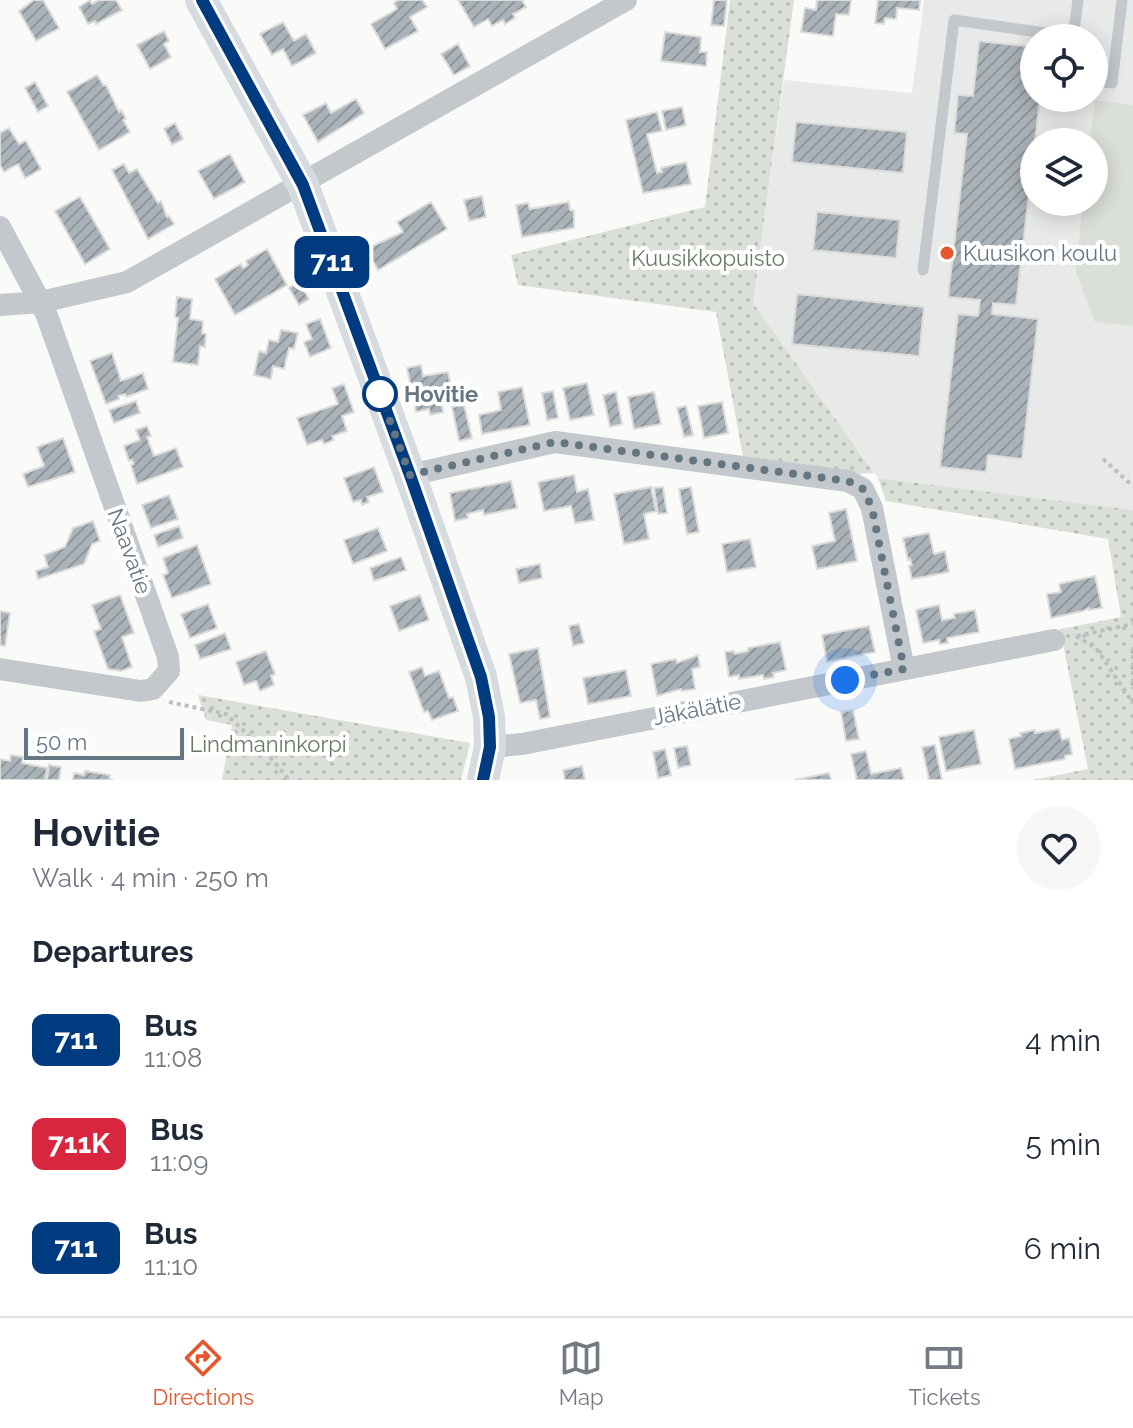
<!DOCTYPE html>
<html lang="en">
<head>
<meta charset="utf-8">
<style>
  body { margin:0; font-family:Raleway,sans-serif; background:#f6f6f7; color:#1f2937; height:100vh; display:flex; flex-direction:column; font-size:30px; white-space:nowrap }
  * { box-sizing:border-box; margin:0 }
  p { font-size:26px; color:#747a83 }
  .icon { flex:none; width:44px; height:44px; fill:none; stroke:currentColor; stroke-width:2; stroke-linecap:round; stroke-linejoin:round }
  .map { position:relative; height:780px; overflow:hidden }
  .side { display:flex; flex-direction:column; background:#fff; flex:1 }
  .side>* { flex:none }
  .badge { padding:0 16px; border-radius:12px; font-size:28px; line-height:52px }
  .controls { position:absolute; left:1020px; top:24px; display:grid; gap:16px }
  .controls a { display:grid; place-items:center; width:88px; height:88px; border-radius:50%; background:#fff; box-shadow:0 4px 20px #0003; font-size:40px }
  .scale { position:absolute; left:24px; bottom:20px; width:160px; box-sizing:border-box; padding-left:8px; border:4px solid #657683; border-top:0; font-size:22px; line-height:28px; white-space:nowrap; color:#657683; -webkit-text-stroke:6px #fff; paint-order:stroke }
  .you { position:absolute; width:40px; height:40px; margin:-20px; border:6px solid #fff; border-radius:50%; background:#1a73e8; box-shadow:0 0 0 12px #1a73e833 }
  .map>.badge { position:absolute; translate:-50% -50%; box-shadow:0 0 0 4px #fff }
  h2 { padding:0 32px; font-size:30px; line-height:72px }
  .round { display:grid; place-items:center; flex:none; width:84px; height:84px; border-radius:42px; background:#f6f6f7 }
  .summary { display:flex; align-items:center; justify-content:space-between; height:136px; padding:0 32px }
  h1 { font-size:38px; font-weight:700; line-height:60px }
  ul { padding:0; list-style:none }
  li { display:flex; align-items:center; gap:24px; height:104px; padding:0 32px }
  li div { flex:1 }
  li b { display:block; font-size:30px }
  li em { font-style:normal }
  li .badge { min-width:88px; font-weight:700; text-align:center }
  .tabs { display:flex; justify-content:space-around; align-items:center; height:112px; border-top:2px solid #e0e1e3; background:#fff; font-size:22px; color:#747a83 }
  .tabs a { display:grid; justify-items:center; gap:4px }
  .tabs .on { color:#e4572e }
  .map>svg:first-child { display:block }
</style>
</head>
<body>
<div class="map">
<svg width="1133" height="780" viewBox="0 0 1133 780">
  <defs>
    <pattern id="park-dots" width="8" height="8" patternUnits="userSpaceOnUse" patternTransform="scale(2)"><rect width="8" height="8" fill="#dadfd7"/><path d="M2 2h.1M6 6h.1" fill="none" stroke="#b4b9b4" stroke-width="1.8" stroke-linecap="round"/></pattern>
    <pattern id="building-hatch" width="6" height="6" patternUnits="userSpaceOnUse" patternTransform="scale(2)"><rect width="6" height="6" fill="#aab3b9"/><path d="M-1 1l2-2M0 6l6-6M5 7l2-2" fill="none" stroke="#8e969c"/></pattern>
  </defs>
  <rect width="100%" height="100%" fill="#fafaf8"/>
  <path fill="#e8e9e9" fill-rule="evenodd" d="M924,0H1133V510L878,478L753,303L784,80L912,93ZM1034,38H1094V98H1034ZM1034,142H1094V202H1034Z"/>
  <path fill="url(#park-dots)" d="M730,0H794L753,303L874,473L855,474L833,468L743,456L716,312L518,285L511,255L705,207Z
    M878,478L1133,510V780H1033L1088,769L1060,629L1121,617L1108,539L886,501Z
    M198,695L470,743L461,780H222L232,725L206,720Z"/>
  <path fill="#dadfd7" d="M1095,100L1133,105V326L1095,322L1076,272L1083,202H1094V142H1090Z"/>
  <path fill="url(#building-hatch)" stroke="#dcdcda" stroke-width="2" d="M43,0L59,28L36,41L19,11L34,0Z
    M90,0L92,4L99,0H116L122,10L96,24L95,21L88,24L79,7Z
    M398,0H422L427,7L410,17L418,31L385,49L371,24L397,9L394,3Z
    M458,0H522L526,7L513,14L515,18L505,24L503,20L492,26L488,19L474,27Z
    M714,0H727L724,26L711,25Z
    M817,0H851L849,15L836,14L833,36L801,32L805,8L816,10Z
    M878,0H920L919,10L897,8L896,19L885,18L884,24L875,23Z
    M283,22L294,41L306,34L316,53L292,66L283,49L272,55L260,34Z
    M164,31L169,41L164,44L171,57L150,69L137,45Z
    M665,32L701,37L700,52H707L706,66L661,61Z
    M979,41L1034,47V98H1040L1016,305L993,303L992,314L1038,319L1022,459L988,455L986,472L940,467L958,314L978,316L980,300L948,297L967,134L954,133L958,95L973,96Z
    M458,44L470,66L454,75L441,54Z
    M97,75L104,86L106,85L119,112L121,110L126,119L123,120L130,132L99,150L67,92Z
    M35,82L48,106L38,112L25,88Z
    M356,99L364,113L318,142L303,115L326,103L331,113Z
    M682,107L686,125L666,130L662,111Z
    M657,112L662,131L647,134L657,173L662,172L661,168L686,162L691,184L643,193L626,120Z
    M796,122L907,132L903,173L792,162Z
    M175,123L183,139L172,145L164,129Z
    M9,128L19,144L26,141L41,169L25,178L18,164L4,172L0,165V133Z
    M230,154L245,182L214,199L198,171Z
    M124,164L129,173L137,169L158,203L161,201L167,217L169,216L174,224L148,239L112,170Z
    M482,196L486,217L469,221L464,200Z
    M80,197L110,249L85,264L55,211Z
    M431,202L447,229L378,270L366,249L403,232L397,222Z
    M569,202L570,210L574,211V228L522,237L516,205L528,203L530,209Z
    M817,212L900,220L896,258L813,250Z
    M267,249L287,285L235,315L215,279L241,264L243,268L248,265L246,261Z
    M299,282L309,299L299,305L289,288Z
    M797,294L924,307L919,356L792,344Z
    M177,297L192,299L190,319L203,321L202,333L206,334L205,347L200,346L198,365L173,362L178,318L175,317Z
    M320,319L331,348L310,357L304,342L312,339L306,324Z
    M281,330L298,333L294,349L289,348L284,369L273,366L271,379L254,375L259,351L266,353L269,340L278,342Z
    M112,353L121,381L143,373L148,389L126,397L125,394L118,396L119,399L106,404L90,361Z
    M421,365L423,376L448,372L453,397L441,400L443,412L430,415L429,409L416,412L407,368Z
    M587,383L594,415L570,420L563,388Z
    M344,384L354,412L342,416L347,431L332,436L334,440L324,444L322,440L307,445L297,418L338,404L332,388Z
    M522,387L530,425L482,434L479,415L501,410L498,392Z
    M553,391L558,418L547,420L542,393Z
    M616,392L622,424L610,427L603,395Z
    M654,392L661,424L634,429L628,397Z
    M136,401L140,413L114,423L109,410Z
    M722,402L728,433L704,438L698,406Z
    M464,405L472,438L459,441L452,407Z
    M686,406L693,435L684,437L677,408Z
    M147,426L151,436L147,437L154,456L176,448L183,467L137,484L131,465L134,464L132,460L129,461L124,446L140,440L136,430Z
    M63,438L75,472L28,487L23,474L44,466L37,447Z
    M374,467L383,492L367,497L369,502L362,505L361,500L353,502L344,478Z
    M574,475L577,492L588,489L594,520L575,523L571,506L544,511L538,482Z
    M511,481L517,508L484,515L483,510L467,514L468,518L455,521L450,493Z
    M651,487L656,511L644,514L649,539L624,544L614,494Z
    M663,487L667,513L658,514L654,488Z
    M691,487L699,532L687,534L679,489Z
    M169,495L178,519L151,528L142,505Z
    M846,509L857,561L817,569L812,546L835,541L829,513Z
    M93,521L100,541L92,544L84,564L38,579L36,571L48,567L44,555L65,547L73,528Z
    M179,526L183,538L158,547L154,535Z
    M378,528L387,551L353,564L344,540Z
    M929,533L934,554L945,551L949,572L912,579L909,566L912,565L910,559L908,560L903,538Z
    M750,539L756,567L727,572L722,544Z
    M197,545L211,584L172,598L163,575L168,573L163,558Z
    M401,557L406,570L374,581L370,568Z
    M540,564L542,578L519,583L516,569Z
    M1095,576L1102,608L1089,610V608L1083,611L1051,618L1047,594L1061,592L1059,584Z
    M120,595L134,633L122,637L132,667L121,671L108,669L94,631L101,629L92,605Z
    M420,595L429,620L399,631L390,606Z
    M208,604L217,628L190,638L181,614Z
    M939,605L942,620L955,618L954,614L975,610L979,632L947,638L948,643L940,644L939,640L923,643L916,610Z
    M0,611L10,613L5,646L0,645Z
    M579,624L584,643L573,646L569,626Z
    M869,626L875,652L827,662L822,635Z
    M225,633L231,649L200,659L195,645Z
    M780,642L786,670L773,673L774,677L764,679L763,675L739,679V675L729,677L725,652L734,651L735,654L748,651V648Z
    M538,648L550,717L540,719L536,700L520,703L509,654Z
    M266,651L275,674L271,676L274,685L260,691L256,681L244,685L236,662Z
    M698,655L700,667L692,669L695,689L682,691L681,689L657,696L651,664L676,659L677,663Z
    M422,667L425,676L439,671L449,698L453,697L458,711L432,720L428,711L424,712L409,672Z
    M626,670L631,696L588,704L583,678Z
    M853,710L859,739L846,741L841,712Z
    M1059,729L1062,740L1069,738L1072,754L1065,756V759L1015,769L1009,739L1021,736L1020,733L1035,730V733Z
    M974,730L981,764L946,771L939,737Z
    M935,745L942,780H929L922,747Z
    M687,746L691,765L678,768L674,748Z
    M665,749L671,775L658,778L653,752Z
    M866,751L871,774L901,768L904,780H857L851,754Z
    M11,755L23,757L22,763L47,768L45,780H0V759L10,761Z
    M49,765L61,767L59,780H47Z
    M582,766L585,780H565L563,770Z
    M85,771L110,775L109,779L113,780H73L74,773L84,775Z
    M829,773L831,780H794Z"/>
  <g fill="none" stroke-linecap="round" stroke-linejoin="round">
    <path stroke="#bbbfc2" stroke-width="4" stroke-dasharray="4 4" stroke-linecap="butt" d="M1103,459L1133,486
      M1076,636L1096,648L1133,703
      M1077,636L1133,624
      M1133,647V689
      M169,702L226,714L266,752L289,780"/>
    <path stroke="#c3c8cc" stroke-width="11" d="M1073,38L1078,0
      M1094,81L1112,83L1122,0
      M923,270L954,20L1073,37"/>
    <path stroke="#c3c8cc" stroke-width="22" d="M0,227L46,313L168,657L169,671L153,689L141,691L0,669
      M0,305L41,302L127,282L626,0
      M410,475L555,442L848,481L863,489L872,508L904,669
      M490,747L522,744L1054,640"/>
    <path stroke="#d6dbdf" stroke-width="32" d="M201,0L303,185L410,475L481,677L489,717L490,747L483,780"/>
  </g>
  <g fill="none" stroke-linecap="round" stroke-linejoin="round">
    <g stroke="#fff" stroke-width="18">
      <path id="line" d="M202,0L303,185L410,475L481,677L489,717L490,747L483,780"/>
    </g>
    <use href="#line" stroke="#003b80" stroke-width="12"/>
    <path stroke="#657683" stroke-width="8" stroke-dasharray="0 14.4" d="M380,394L410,475L555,442L848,481L863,489L872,508L904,669L845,680"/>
  </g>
  <circle fill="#e4572e" stroke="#fff" stroke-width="3" cx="947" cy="253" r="8"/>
  <circle fill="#fff" stroke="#003b80" stroke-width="4" cx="380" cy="394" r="16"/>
  <g text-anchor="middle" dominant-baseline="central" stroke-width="8" stroke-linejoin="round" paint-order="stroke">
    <g font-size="22" fill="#657683" stroke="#fff" text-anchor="start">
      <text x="963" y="253">Kuusikon koulu</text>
    </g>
    <g font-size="22" fill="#687a64" stroke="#fff">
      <text x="708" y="258">Kuusikkopuisto</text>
      <text x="268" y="744">Lindmaninkorpi</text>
    </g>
    <g font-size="22" font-weight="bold" fill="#657683" stroke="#fff" text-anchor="start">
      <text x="404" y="394">Hovitie</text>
    </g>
    <g font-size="22" fill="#657683" stroke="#fff">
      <text transform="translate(130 551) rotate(70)">Naavatie</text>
      <text transform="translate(697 709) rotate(-11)">Jäkälätie</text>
    </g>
  </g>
</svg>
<div class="controls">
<a><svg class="icon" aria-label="locate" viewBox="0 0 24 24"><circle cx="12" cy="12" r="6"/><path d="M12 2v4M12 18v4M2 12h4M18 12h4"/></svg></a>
<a><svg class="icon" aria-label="layers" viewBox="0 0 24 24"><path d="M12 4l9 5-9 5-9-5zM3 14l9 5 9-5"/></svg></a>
</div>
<div class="scale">50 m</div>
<div class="you" style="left:845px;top:680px"></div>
<b class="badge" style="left:332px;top:262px;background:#003b80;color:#fff">711</b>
</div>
<section class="side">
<div class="summary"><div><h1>Hovitie</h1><p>Walk · 4 min · 250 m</p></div><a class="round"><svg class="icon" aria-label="heart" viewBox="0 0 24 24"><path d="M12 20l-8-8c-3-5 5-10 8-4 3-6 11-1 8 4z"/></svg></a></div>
<h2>Departures</h2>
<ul>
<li><span class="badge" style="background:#003b80;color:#fff">711</span><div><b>Bus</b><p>11:08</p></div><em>4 min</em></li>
<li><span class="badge" style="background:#d7263d;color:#fff">711K</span><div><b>Bus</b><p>11:09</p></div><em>5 min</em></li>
<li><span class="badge" style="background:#003b80;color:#fff">711</span><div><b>Bus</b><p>11:10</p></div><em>6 min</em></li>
</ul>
</section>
<nav class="tabs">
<a class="on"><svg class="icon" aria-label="directions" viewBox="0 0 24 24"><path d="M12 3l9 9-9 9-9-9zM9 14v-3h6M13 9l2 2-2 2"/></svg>Directions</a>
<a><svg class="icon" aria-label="map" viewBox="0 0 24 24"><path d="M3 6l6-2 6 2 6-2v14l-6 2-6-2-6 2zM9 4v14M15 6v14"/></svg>Map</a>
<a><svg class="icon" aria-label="tickets" viewBox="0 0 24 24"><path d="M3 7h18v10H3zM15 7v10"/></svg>Tickets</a>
</nav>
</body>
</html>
